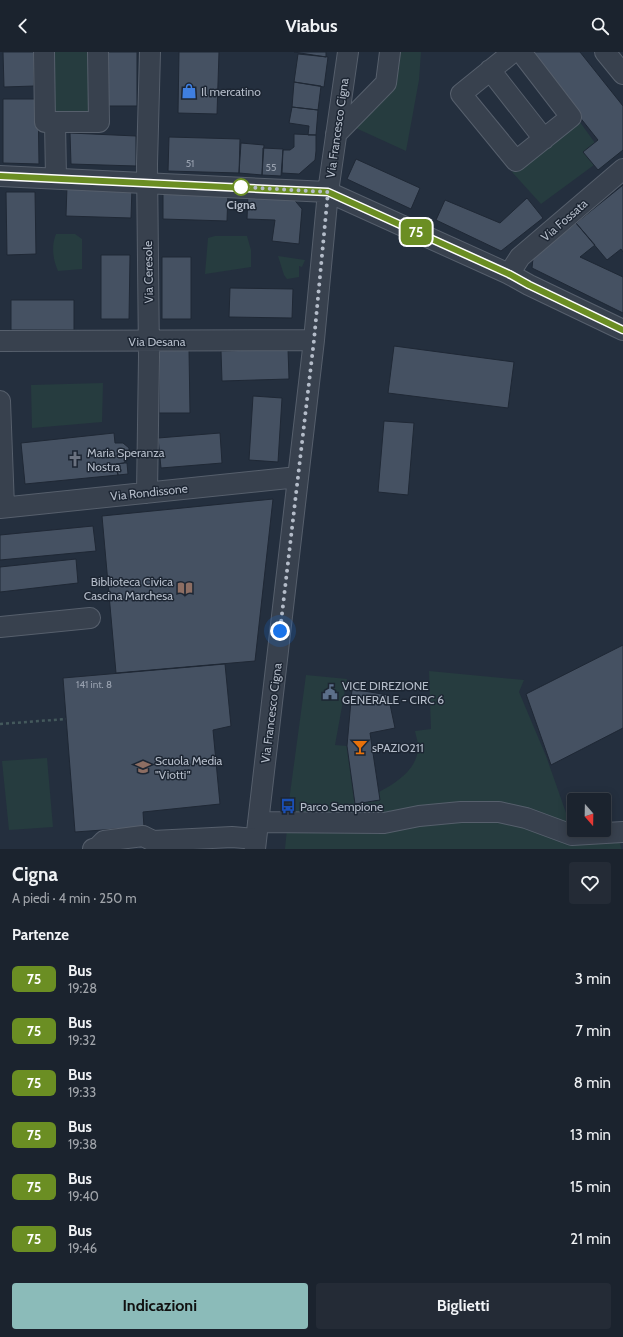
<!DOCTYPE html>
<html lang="it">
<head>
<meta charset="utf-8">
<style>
  body { margin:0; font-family:Cabin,sans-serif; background:#242b36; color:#f1f3f6; height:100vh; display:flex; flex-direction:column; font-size:15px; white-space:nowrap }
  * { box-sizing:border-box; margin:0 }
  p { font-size:13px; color:#a0a4aa }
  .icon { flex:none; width:22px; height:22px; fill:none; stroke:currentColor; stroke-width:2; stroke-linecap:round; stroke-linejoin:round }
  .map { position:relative; height:797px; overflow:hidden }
  .drawer { display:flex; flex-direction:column; background:#1b232e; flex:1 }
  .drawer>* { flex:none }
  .badge { padding:0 8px; border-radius:6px; font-size:14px; line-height:26px }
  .needle { width:26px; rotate:160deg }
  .controls { position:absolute; left:567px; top:741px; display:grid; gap:8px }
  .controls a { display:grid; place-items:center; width:44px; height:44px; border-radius:4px; background:#1b232e; box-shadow:0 2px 10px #0003,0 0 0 1px #39404a; font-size:20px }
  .you { position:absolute; width:20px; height:20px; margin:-10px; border:3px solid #fff; border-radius:50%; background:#1a73e8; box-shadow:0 0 0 6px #1a73e833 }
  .map>.badge { position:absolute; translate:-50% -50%; box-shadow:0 0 0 2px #fff }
  h2 { padding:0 12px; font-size:15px; line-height:36px }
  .round { display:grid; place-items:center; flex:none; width:42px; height:42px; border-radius:4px; background:#242b36 }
  .summary { display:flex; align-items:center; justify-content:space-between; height:68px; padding:0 12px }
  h1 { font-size:19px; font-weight:700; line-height:30px }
  .primary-button { display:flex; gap:8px; margin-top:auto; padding:8px 12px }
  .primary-button a { flex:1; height:46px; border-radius:4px; background:#8bbbb9; color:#111; font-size:16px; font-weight:700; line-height:46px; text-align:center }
  .primary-button a+a { background:#242b36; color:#f1f3f6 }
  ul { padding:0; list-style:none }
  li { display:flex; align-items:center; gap:12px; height:52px; padding:0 12px }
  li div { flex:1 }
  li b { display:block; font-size:15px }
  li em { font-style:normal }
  li .badge { min-width:44px; font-weight:700; text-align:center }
  header { display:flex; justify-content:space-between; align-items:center; height:52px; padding:0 12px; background:#1b232e; font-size:18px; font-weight:700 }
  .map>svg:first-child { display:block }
</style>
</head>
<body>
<header><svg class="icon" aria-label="back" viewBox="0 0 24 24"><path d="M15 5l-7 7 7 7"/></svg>Viabus<svg class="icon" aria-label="search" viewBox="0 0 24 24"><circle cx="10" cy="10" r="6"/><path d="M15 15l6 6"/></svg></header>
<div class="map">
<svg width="623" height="797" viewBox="0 0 623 797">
  <rect width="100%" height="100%" fill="#242f3e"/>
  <path fill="#263c3f" d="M50,0H92L93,64L51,65Z
    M395,0H421L419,28L406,99L347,72Z
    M577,66L595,91L594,113L541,152L512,120Z
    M56,182H75L82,187V217L58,219C53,208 51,194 56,182Z
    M215,184H247L251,198V215L205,222L208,186Z
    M278,204L305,208L302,215L299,214V225L287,227L284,223Z
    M103,331L102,370L32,376L31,333Z
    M429,619L524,628L519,640L546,704L571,775L523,760L379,764H287L306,623L347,627L335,693L347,694L355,752L380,748L379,740C396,731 418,717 418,695C418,690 416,684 415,679L431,677Z
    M47,706L53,775L9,778L2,709Z
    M480,764L619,787L621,797H285L287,777Z"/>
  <path fill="#455162" stroke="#1f2835" d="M3,0H34V34L4,35Z
    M106,0H137V54H104Z
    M179,0H219L217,62L178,61Z
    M294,0H326V5Z
    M528,0H580L623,54V98L598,118L583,100L598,88Z
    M298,2L328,5L324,35L294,30Z
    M294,30L321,34L318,58L292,55Z
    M3,47H38L39,112L3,111Z
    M292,55L318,58L316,83H308L309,74L289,71Z
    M70,81L136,84V114L71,112Z
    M294,82L316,83V99L315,108L299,122L282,121L283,98H290L294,95Z
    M169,85L240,87L239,121L168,119Z
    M241,91L264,93L262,123L239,121Z
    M263,96L283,97L281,124L262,123Z
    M356,107L420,136L411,157L347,127Z
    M623,133V200L621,197L607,208L576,171Z
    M67,134L132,135L131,166L66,164Z
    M163,137L228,139L227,169L163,167Z
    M6,140H35L36,202L7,203Z
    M248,141L291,144L302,157L299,192L272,189L275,168L247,167Z
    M527,146L543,166L501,199L436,168L445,148L500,171Z
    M576,171L595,193L580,205L623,225V261L532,216L533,206Z
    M101,203H130L129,267H101Z
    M162,205H191V267H162Z
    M230,236L293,237L292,266L229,265Z
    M11,248H74V278H11Z
    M394,294L514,310L508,356L388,341Z
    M288,297L289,327L222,329L221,299Z
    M159,298H189L190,361H159Z
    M253,344L282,346L278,410L249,408Z
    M384,369L414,371L408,443L378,440Z
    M114,381L115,391H123L129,396V403L124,411L116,412L118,423L25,432L21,391Z
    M220,381L222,411L161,416L158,386Z
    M124,411H127L128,422L118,423L116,412Z
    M273,447L255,609L116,621L102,464Z
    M93,474L96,499L0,508V483Z
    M76,507L78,531L0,540V515Z
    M623,593V676L551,713L526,642Z
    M225,612L231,674L213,678L220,752L143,760L144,775L75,780L63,626Z
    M352,637L388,643L395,676L370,681L380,748L355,752L347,694Z"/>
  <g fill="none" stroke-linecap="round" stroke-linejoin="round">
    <g stroke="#565f6c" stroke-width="22">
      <path id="minor" d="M44,0L45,70H99L98,0
        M513,0L461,42L516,109L571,65L521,0
        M605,0L623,22
        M490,18L544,87
        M55,70L56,126
        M336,82L386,31L390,0
        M0,124L328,140L509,222L529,233L623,278
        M509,222L520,205L623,117
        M0,289L314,288
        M0,349L4,455
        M147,441L149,305L147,112L150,0
        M0,456L298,425
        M0,575L90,566
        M258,770L384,771L419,764L461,760H499L526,766L572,783L623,780
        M93,797L97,796L104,789L143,784L153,789L232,785L256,787
        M255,797L314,288L328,140L348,0"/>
    </g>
    <path stroke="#44595c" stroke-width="2.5" stroke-dasharray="3 3" stroke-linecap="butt" d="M0,672L66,667"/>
    <use href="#minor" stroke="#38414e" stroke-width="20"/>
  </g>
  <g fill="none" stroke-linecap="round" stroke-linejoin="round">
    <g stroke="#fff" stroke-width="9">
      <path id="line" d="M0,124L328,140L509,222L529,233L623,278"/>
    </g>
    <use href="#line" stroke="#6b8e23" stroke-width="6"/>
    <path stroke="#b4bcc9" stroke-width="4" stroke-dasharray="0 7.2" d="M241,135L328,140L314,288L280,579"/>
  </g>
  <defs>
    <g id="shop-bare" transform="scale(1.2)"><path d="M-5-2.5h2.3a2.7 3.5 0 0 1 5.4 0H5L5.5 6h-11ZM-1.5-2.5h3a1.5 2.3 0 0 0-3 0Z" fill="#3f7fe0" stroke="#1d2633" stroke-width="2.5" paint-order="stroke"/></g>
    <g id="church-bare" transform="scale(1.2)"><path d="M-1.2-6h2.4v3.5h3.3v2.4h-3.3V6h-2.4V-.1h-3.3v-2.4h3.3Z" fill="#6b7280" stroke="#1d2633" stroke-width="2.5" paint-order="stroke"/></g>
    <g id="library-bare" transform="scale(1.2)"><path d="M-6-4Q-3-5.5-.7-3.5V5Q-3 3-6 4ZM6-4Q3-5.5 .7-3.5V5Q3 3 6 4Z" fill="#8d6e63" stroke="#1d2633" stroke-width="2.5" paint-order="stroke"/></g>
    <g id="civic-bare" transform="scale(1.2)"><path d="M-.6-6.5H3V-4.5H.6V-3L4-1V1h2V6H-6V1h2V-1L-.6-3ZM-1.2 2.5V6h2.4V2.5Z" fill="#5c6f8a" stroke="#1d2633" stroke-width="2.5" paint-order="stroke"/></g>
    <g id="bar-bare" transform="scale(1.2)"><path d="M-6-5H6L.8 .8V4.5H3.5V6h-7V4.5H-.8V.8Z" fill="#e8710a" stroke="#1d2633" stroke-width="2.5" paint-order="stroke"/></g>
    <g id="school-bare" transform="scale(1.2)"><path d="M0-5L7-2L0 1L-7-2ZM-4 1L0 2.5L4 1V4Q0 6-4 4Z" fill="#8d6e63" stroke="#1d2633" stroke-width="2.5" paint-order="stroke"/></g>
    <g id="bus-bare" transform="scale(1.2)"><path d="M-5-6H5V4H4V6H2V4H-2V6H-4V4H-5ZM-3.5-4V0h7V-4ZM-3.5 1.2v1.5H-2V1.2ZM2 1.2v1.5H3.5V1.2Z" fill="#1a4fb4" stroke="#1d2633" stroke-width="2.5" paint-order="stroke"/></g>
  </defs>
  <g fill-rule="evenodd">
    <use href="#shop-bare" x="189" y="39"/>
    <use href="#church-bare" x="75" y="407"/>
    <use href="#library-bare" x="185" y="536"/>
    <use href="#civic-bare" x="330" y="640"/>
    <use href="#bar-bare" x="360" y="695"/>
    <use href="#school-bare" x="143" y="715"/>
    <use href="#bus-bare" x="288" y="754"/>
  </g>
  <circle fill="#fff" stroke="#6b8e23" stroke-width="2" cx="241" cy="135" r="8"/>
  <g text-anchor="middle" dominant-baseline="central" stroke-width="3" stroke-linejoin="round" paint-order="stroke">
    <g font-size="10" fill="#98a1af">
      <text x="190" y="111">51</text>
      <text x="271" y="115">55</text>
      <text x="94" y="632">141 int. 8</text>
    </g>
    <g font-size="12" fill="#b4bcc9" stroke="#1d2633" text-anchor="start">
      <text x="201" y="39">Il mercatino</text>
      <text x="87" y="400">Maria Speranza<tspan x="87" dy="14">Nostra</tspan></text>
      <text x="173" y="529" text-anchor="end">Biblioteca Civica<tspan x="173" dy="14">Cascina Marchesa</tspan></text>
      <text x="342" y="633">VICE DIREZIONE<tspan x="342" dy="14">GENERALE - CIRC 6</tspan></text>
      <text x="372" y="695">sPAZIO211</text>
      <text x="155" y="708">Scuola Media<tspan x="155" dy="14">"Viotti"</tspan></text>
      <text x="300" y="754">Parco Sempione</text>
    </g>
    <g font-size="12" fill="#b4bcc9" stroke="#1d2633">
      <text transform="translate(337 76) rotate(-82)">Via Francesco Cigna</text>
      <text transform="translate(564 168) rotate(-41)">Via Fossata</text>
      <text transform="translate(148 220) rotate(-91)">Via Ceresole</text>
      <text x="157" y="289">Via Desana</text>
      <text transform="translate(149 440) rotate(-6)">Via Rondissone</text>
      <text transform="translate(271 661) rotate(-83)">Via Francesco Cigna</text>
    </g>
    <g font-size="12" font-weight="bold" fill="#b4bcc9" stroke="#1d2633">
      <text x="241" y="152">Cigna</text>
    </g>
  </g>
</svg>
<div class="controls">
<a><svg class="needle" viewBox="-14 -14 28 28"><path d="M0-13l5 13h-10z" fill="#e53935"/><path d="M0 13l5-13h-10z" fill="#a0a4aa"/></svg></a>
</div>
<div class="you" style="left:280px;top:579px"></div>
<b class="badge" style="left:416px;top:180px;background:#6b8e23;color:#fff">75</b>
</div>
<section class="drawer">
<div class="summary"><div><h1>Cigna</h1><p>A piedi · 4 min · 250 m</p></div><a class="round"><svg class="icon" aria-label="heart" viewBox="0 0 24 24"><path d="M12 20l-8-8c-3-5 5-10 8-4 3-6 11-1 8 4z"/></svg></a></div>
<h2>Partenze</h2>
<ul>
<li><span class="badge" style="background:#6b8e23;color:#fff">75</span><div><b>Bus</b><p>19:28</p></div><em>3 min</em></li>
<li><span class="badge" style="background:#6b8e23;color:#fff">75</span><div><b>Bus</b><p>19:32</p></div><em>7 min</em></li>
<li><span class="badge" style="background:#6b8e23;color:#fff">75</span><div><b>Bus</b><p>19:33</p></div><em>8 min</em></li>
<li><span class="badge" style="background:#6b8e23;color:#fff">75</span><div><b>Bus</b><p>19:38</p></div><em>13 min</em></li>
<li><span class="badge" style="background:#6b8e23;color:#fff">75</span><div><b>Bus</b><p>19:40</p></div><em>15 min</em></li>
<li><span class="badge" style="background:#6b8e23;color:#fff">75</span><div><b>Bus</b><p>19:46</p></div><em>21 min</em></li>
</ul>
<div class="primary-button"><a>Indicazioni</a><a>Biglietti</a></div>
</section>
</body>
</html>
